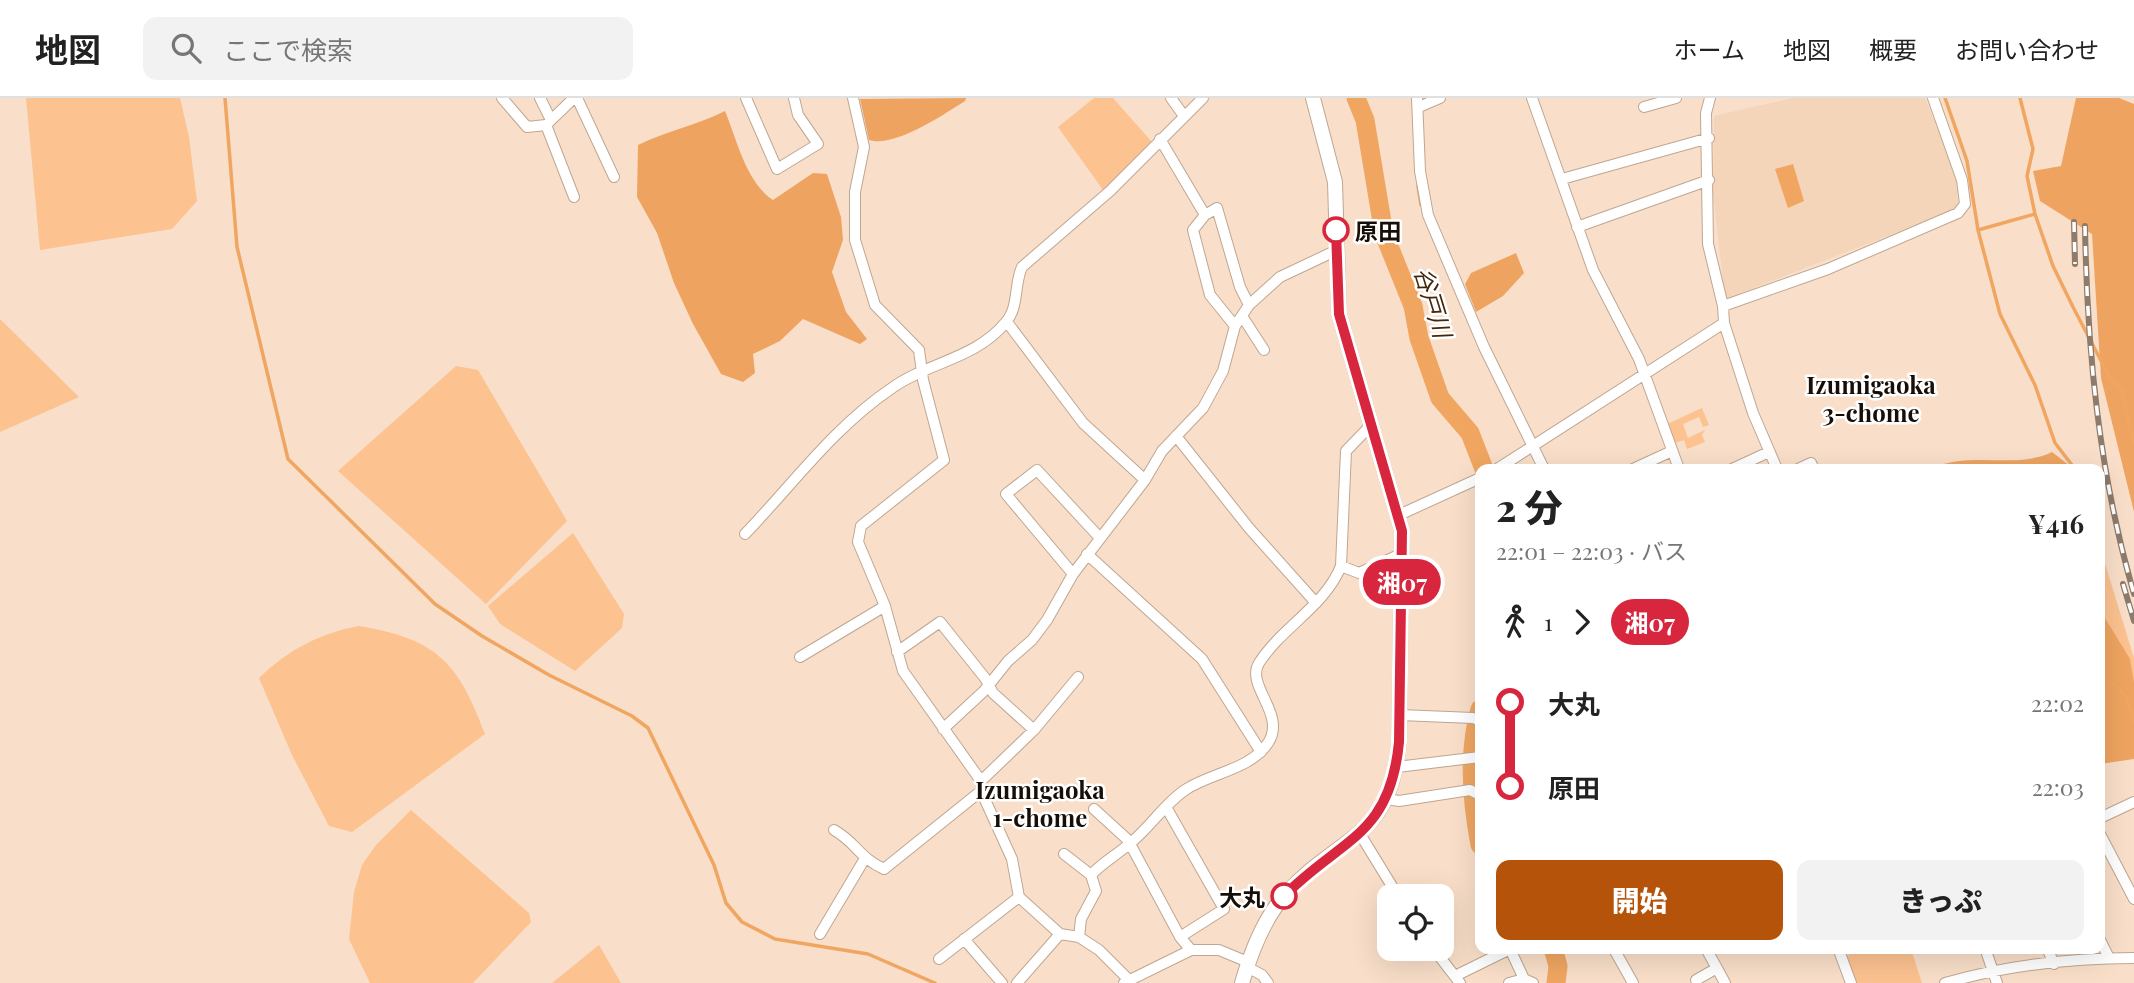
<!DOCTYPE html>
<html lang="ja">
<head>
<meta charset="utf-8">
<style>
  body { margin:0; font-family:"Playfair Display","Noto Sans JP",serif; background:#f2f2f2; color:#222; height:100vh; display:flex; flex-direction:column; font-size:26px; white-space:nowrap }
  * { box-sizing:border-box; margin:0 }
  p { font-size:23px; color:#767676 }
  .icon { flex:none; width:38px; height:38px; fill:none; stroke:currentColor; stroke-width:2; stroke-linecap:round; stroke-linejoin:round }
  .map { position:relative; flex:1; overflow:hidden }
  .sheet { position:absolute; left:1475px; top:366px; width:630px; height:490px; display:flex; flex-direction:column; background:#fff; border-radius:14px; box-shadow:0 7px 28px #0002 }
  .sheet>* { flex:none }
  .badge { padding:0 14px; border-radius:23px; font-size:24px; line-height:46px }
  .fabs { position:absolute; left:1377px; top:786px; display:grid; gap:14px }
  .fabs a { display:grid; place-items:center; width:77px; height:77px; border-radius:14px; background:#fff; box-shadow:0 7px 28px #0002; font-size:35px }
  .map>.badge { position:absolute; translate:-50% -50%; box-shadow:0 0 0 4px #fff }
  .legs { display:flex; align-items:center; gap:10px; height:77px; padding:0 21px; font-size:23px }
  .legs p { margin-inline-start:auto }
  .head { display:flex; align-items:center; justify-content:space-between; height:119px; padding:0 21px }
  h1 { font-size:38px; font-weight:800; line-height:52px }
  .action { display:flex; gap:14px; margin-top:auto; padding:14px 21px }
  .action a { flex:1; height:80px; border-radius:14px; background:#b45309; color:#fff; font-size:28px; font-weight:800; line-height:80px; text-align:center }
  .action a+a { background:#f2f2f2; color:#222 }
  ul { padding:0 21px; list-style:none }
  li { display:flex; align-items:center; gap:24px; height:84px; font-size:26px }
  li i { display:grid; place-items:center; width:10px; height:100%; margin:0 9px; background:currentColor }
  li i::after { content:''; width:18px; height:18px; margin:-9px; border:5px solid; border-radius:50%; background:#fff }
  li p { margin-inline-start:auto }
  li:first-child i { background:linear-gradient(#0000 50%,currentColor 0) }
  li:last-child i { background:linear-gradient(currentColor 50%,#0000 0) }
  header { display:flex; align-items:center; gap:42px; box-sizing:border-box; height:98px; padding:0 35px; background:#fff; border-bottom:2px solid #e0e0e0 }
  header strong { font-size:33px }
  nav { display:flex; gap:38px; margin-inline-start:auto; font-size:24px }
  .search { width:490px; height:63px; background:#f2f2f2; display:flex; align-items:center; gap:18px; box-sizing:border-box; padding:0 24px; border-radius:14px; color:#767676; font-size:26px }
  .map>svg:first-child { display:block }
</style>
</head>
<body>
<header>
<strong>地図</strong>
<div class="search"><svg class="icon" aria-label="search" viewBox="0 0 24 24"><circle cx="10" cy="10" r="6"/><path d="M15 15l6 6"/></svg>ここで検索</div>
<nav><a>ホーム</a><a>地図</a><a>概要</a><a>お問い合わせ</a></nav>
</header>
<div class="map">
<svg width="2134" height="885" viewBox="0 0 2134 885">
  <rect width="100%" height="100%" fill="#f9dfc9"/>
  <path fill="#f5d5b9" d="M1792,0H1925L1955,73L1958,107L1950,114L1725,201L1713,95L1714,18Z"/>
  <path fill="#fcc290" d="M26,0H180L189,39L197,103L172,131L40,152Z
    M1094,0H1113L1152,44L1103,92L1058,29Z
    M0,221L79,299L0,334Z
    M456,268L478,272L567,423L486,506L338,373Z
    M1702,310L1709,327L1703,329L1699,319L1683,326L1688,340L1705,332L1702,337L1705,344L1687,351L1684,342L1675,345L1667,326Z
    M573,435L624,516L622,530L575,573L500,526L488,508Z
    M2100,449L2134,560V652L2100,665Z
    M359,528C437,541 458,564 485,636L352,734L329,728L292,657L259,580C288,552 320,535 359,528Z
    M411,712L529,815L531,824L473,885H370L349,841L354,794L362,767L376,747Z
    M599,847L621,885H552Z
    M1863,851H1911L1922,885H1854L1845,858Z"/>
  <path fill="#eea460" d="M966,0L965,3C943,17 894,50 869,42L860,1Z
    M2076,0H2119L2134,6V414L2101,280L2092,136L2040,103L2033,73L2061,68Z
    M725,13C737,42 746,84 773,102L813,75L827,76L841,119L843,142L832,174L846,214L867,241L860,246L803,221L780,243L753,256L755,275L743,284L721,276L693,226L674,185L657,135L637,99L638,47C667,33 697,27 725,13Z
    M1516,155L1524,175L1503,198L1476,214L1465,186L1471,175Z
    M2052,354L2074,371H1931C1969,352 2015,372 2052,354Z
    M2100,512L2130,561L2134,584V661L2100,666Z"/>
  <path fill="#f0a661" d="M1793,66L1804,103L1788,110L1775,71Z"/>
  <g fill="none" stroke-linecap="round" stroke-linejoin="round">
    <path stroke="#f0a661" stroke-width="3.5" d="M225,0L237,149L288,361L435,506L482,538L549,577L632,618L648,630L714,767L726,805L742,824L775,841L868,856L935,885
      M1945,0L1967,63L1978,132
      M2020,0L2033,51L2027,78L2035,116L1978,132L2000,216L2035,287L2055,345L2075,371
      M1418,88L1421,107
      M2035,116L2053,168L2073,209L2110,280L2122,293L2134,345
      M2100,573L2126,598L2134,623"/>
    <path stroke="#f0a661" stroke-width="19" d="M1356,0L1365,22L1384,136L1413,208L1419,240L1440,300L1470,335L1484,371
      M1480,611C1468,653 1472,705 1480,747
      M1553,850L1558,868L1556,885"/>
    <g stroke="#bfa691" stroke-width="12">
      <path id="minor" d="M502,0L527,29L546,27L574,0
        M540,0L551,22
        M577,0L614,79
        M746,0L777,71L818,46L798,17L794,0
        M853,0L864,49L855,94V142L875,207L919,252L923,282L944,362L861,428L858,444L885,508L903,573L981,683V693L1012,761L1019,799L1060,836L1079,839L1099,852L1129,882
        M1171,0L1184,18
        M1417,0L1420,73L1428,117L1484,249L1544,371
        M1532,0L1593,172L1639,261L1679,371
        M1710,0L1706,15L1708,146L1723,208L1724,225L1753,315L1777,371
        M1419,9L1440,0
        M1644,9L1676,0
        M546,27L574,99
        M1160,41L1205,117
        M1562,81L1709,40
        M1577,129L1709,82
        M1723,208L1828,171L1958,115L1965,106L1962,82L1933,0
        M1242,218L1264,252
        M1007,224L1083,325L1145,382
        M1235,228L1210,197L1193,132L1205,117L1217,110L1240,189L1249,207
        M1176,338L1249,430L1316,505
        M1497,371L1724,225
        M1633,371L1672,353
        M1732,371L1769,354
        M1798,371L1811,365L1814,371
        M1399,417L1480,380
        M745,436C793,386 834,329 892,290C928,264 976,261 1006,224C1019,209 1014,186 1022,169L1110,93L1203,0
        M1087,456L1202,561L1261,654
        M1341,468L1359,475L1403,455
        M1073,476L1006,396L1037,372L1100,440
        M897,554L940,524L985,580L993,595L1034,632
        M800,559L885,508
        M1400,617L1473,620L1480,623
        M943,631L984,593L1008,563L1032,542L1047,522L1073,476L1145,382L1162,353L1203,310L1223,273L1235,228L1249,207L1280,179L1335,153
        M1397,669L1480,659
        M981,683L1034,632L1078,579
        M1387,701L1399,703L1470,692L1480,697
        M1166,709L1224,811L1180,839
        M1094,711L1128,742L1180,839L1191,852
        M2100,720L2134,704
        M834,732C857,745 858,759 884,771L981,693
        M1360,736L1398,798
        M2100,736L2134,801
        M1064,756L1091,777
        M820,836L864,762
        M1079,839L1081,821L1096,793L1091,777C1102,765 1115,758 1128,747C1149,731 1163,707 1185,692C1210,675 1250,672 1268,645C1287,616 1245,588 1259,565C1282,529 1325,508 1341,468L1346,353L1371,327
        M964,841L1002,885
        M2100,842L2109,860
        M1433,850L1460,885
        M1619,850L1615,853L1633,885
        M1713,850L1708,854L1725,885
        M1838,850L1851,885
        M1985,850L1997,885
        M2047,850L2054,866
        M939,861L1019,799
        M1247,869L1262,877L1268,885
        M1455,878L1510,851L1524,881
        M1696,882L1717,870
        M1017,885L1060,836
        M1124,885L1191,852H1219L1248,864
        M1509,885L1524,881L1533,885
        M1945,885C2005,868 2072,860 2134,860"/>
    </g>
    <g stroke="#bfa691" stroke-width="16">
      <path id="tertiary" d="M1242,885C1251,854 1263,822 1284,798C1339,736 1390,744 1399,644L1402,433L1339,216L1335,84L1313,0"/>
    </g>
    <use href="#minor" stroke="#fff" stroke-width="10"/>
    <use href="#tertiary" stroke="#fff" stroke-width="14"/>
    <g stroke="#8d7b6c" stroke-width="6">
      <path id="rail" d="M2074,124L2075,166
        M2085,128C2087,252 2099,376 2134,496
        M2123,486L2134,523"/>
    </g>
    <use href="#rail" stroke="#fff" stroke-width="3.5" stroke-dasharray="10" stroke-linecap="butt"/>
  </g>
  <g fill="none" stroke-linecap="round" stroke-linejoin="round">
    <g stroke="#fff" stroke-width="16">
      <path id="line-1" d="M1284,798C1341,740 1390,739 1399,644L1402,433L1339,216L1336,132"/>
    </g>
    <use href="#line-1" stroke="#d7263d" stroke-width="10"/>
  </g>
  <g fill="#fff" stroke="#d7263d" stroke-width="3.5">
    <circle cx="1336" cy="132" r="12"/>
    <circle cx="1284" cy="798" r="12"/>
  </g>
  <g text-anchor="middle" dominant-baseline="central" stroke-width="5" stroke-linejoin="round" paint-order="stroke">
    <g font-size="23" font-weight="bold" fill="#160e07" stroke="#fff" text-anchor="start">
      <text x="1355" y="132">原田</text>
      <text x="1265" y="798" text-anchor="end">大丸</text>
    </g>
    <g font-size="24" font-style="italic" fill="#452809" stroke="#fff">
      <text transform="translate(1434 204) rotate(73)">谷戸川</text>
    </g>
    <g font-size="24" font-weight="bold" fill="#160e07" stroke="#fff">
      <text x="1871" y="286">Izumigaoka<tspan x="1871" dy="28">3-chome</tspan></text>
      <text x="1040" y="691">Izumigaoka<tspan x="1040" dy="28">1-chome</tspan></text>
    </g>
  </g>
</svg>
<div class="fabs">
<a><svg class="icon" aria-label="locate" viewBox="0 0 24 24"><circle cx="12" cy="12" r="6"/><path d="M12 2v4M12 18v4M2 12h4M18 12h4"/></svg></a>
</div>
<b class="badge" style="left:1402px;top:484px;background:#d7263d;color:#fff">湘07</b>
<section class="sheet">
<div class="head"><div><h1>2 分</h1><p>22:01 – 22:03 · バス</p></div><b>¥416</b></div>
<div class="legs"><svg class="icon" aria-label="walk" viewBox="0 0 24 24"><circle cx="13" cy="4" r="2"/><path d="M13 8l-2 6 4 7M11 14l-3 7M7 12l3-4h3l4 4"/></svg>1<svg class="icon" aria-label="forward" viewBox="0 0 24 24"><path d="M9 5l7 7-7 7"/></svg><b class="badge" style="background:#d7263d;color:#fff">湘07</b></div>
<ul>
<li><i style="color:#d7263d"></i><b>大丸</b><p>22:02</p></li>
<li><i style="color:#d7263d"></i><b>原田</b><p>22:03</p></li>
</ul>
<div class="action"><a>開始</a><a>きっぷ</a></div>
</section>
</div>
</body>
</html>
